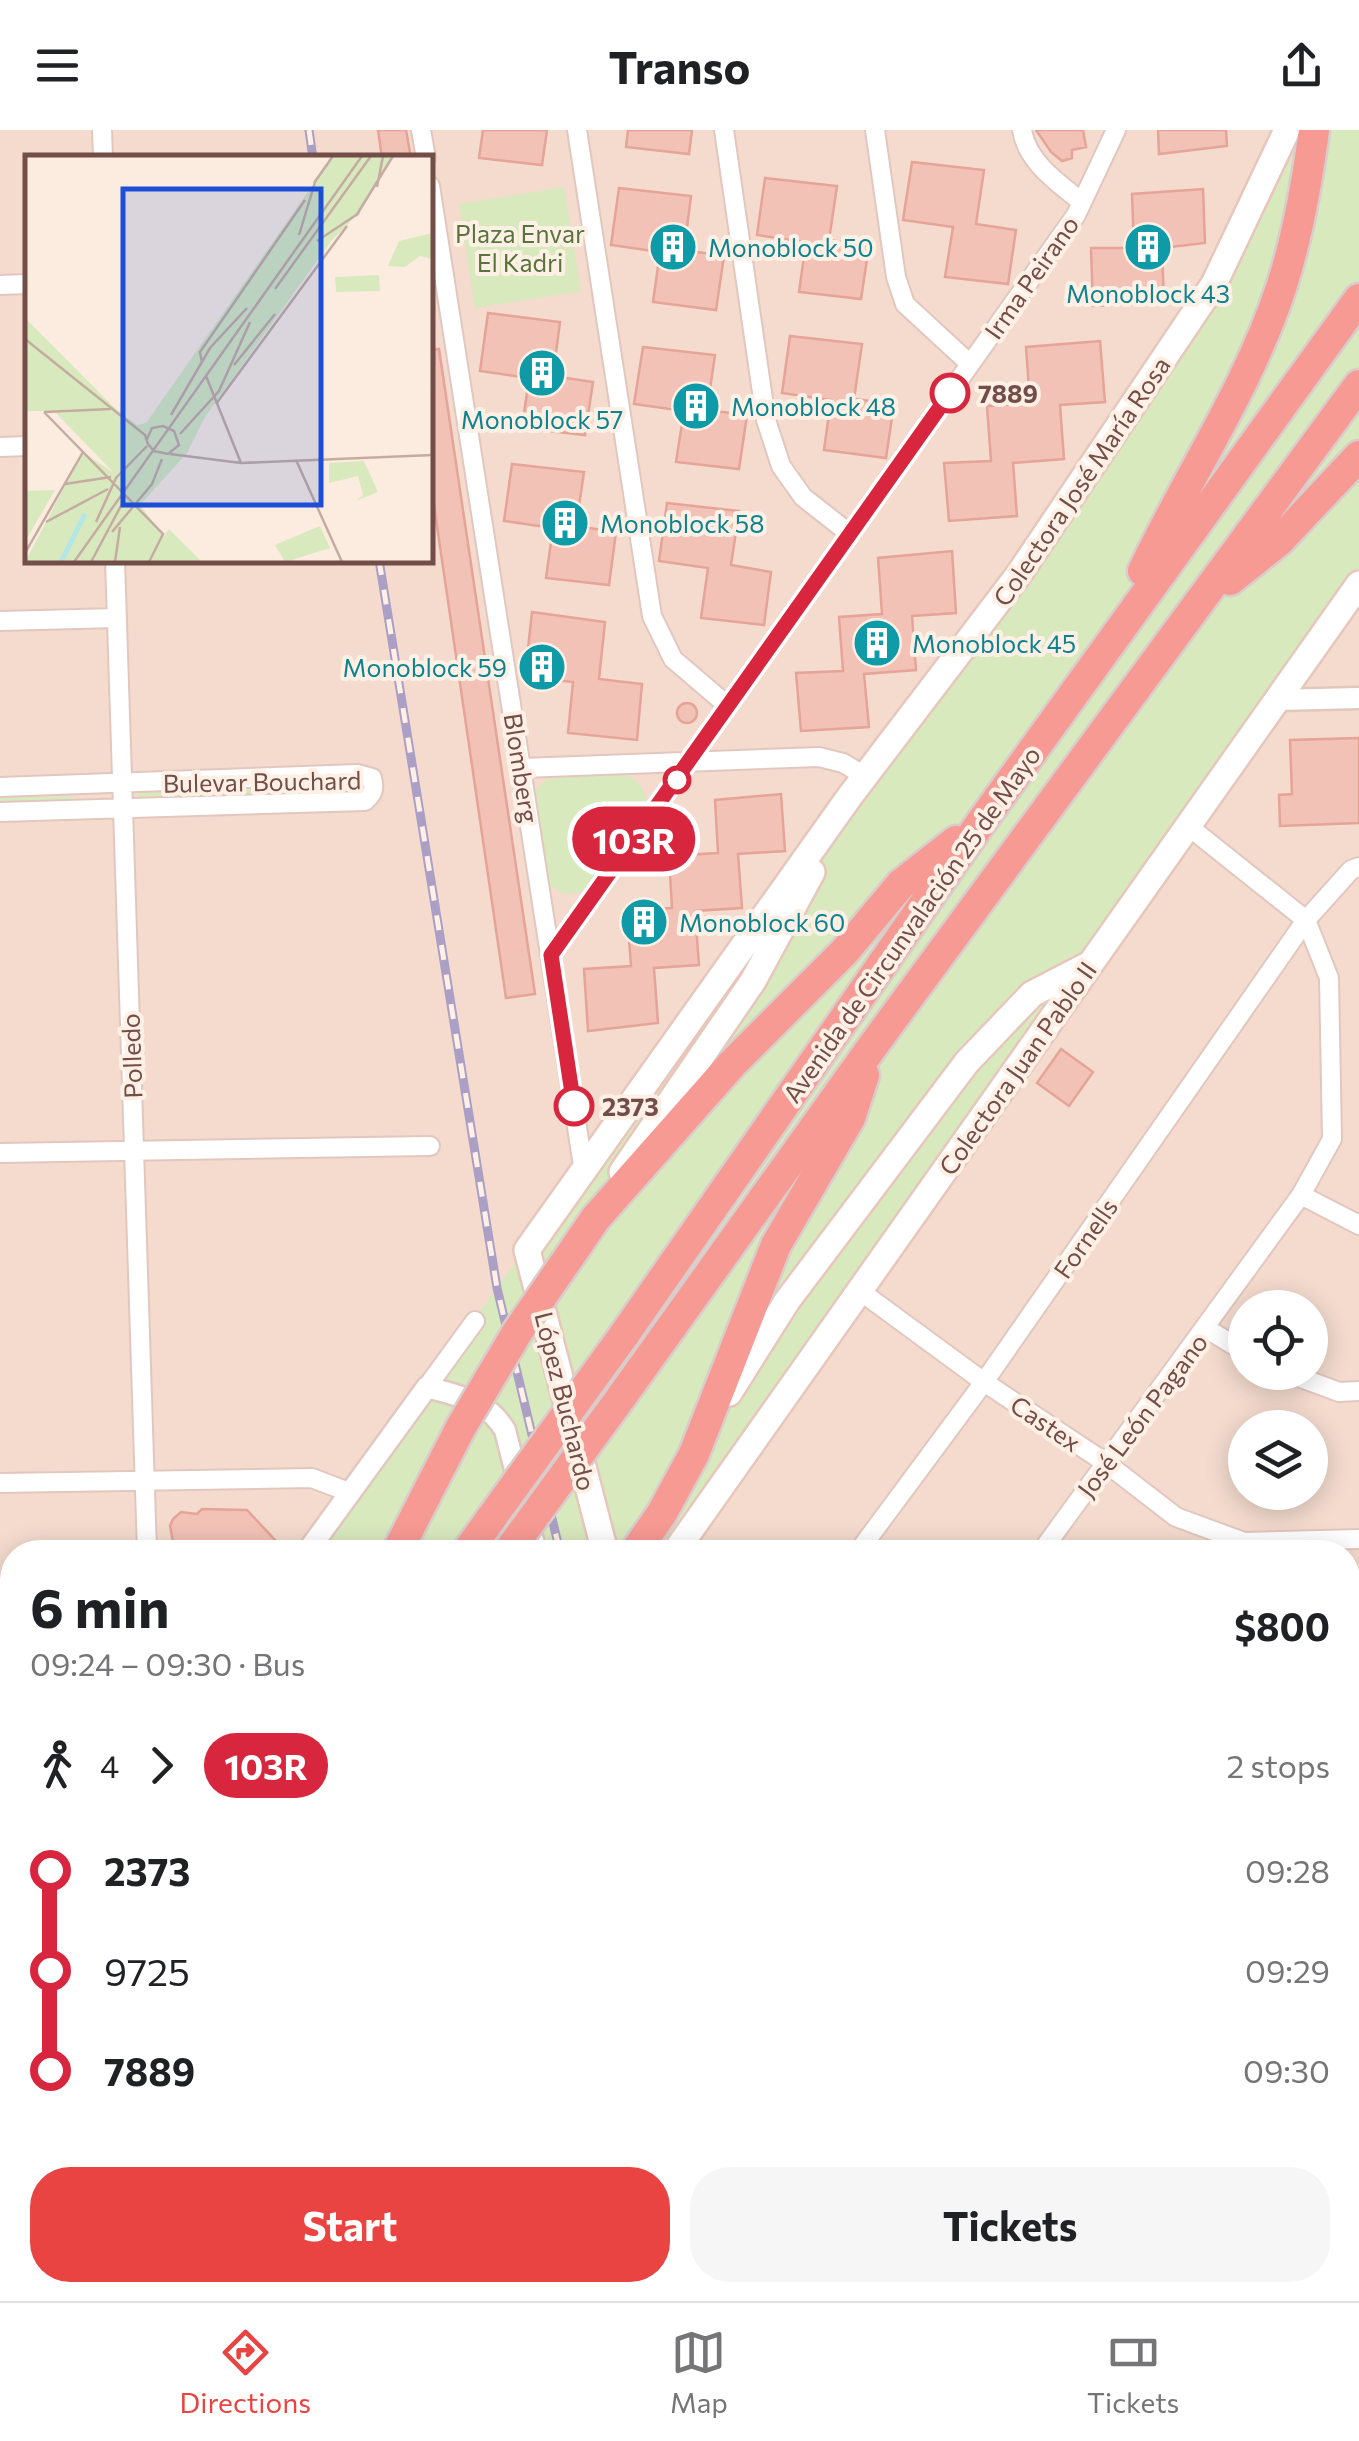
<!DOCTYPE html>
<html lang="en">
<head>
<meta charset="utf-8">
<style>
  body { margin:0; font-family:Commissioner,sans-serif; background:#f6f6f6; color:#202124; height:100vh; display:flex; flex-direction:column; font-size:38px; white-space:nowrap }
  * { box-sizing:border-box; margin:0 }
  p { font-size:32px; color:#757577 }
  .icon { flex:none; width:55px; height:55px; fill:none; stroke:currentColor; stroke-width:2; stroke-linecap:round; stroke-linejoin:round }
  .map { position:relative; flex:1; overflow:hidden }
  .sheet { position:absolute; left:0px; top:1410px; width:1360px; height:762px; display:flex; flex-direction:column; background:#fff; border-radius:40px 40px 0 0; box-shadow:0 5px 25px #0003 }
  .sheet>* { flex:none }
  .badge { padding:0 20px; border-radius:32px; font-size:35px; line-height:65px }
  .fabs { position:absolute; left:1228px; top:1160px; display:grid; gap:20px }
  .fabs a { display:grid; place-items:center; width:100px; height:100px; border-radius:50%; background:#fff; box-shadow:0 5px 25px #0003; font-size:50px }
  .map>.badge { position:absolute; translate:-50% -50%; box-shadow:0 0 0 5px #fff }
  .legs { display:flex; align-items:center; gap:15px; height:110px; padding:0 30px; font-size:32px }
  .legs p { margin-inline-start:auto }
  .headline { display:flex; align-items:center; justify-content:space-between; height:170px; padding:0 30px }
  h1 { font-size:55px; font-weight:700; line-height:75px }
  .button { display:flex; gap:20px; margin-top:auto; padding:20px 30px }
  .button a { flex:1; height:115px; border-radius:40px; background:#e94441; color:#fff; font-size:40px; font-weight:700; line-height:115px; text-align:center }
  .button a+a { background:#f6f6f6; color:#202124 }
  ul { padding:0 30px; list-style:none }
  li { display:flex; align-items:center; gap:35px; height:100px; font-size:38px }
  li i { display:grid; place-items:center; width:15px; height:100%; margin:0 12px; background:currentColor }
  li i::after { content:''; width:25px; height:25px; margin:-12px; border:8px solid; border-radius:50%; background:#fff }
  li p { margin-inline-start:auto }
  li:first-child i { background:linear-gradient(#0000 50%,currentColor 0) }
  li:last-child i { background:linear-gradient(currentColor 50%,#0000 0) }
  header { display:flex; justify-content:space-between; align-items:center; height:130px; padding:0 30px; background:#fff; font-size:45px; font-weight:700 }
  .dock { display:flex; justify-content:space-around; align-items:center; height:140px; border-top:2px solid #e0e0e0; background:#fff; font-size:28px; color:#757577 }
  .dock a { display:grid; justify-items:center; gap:5px }
  .dock .selected { color:#e94441 }
  .map>svg:first-child { display:block }
</style>
</head>
<body>
<header><svg class="icon" aria-label="menu" viewBox="0 0 24 24"><path d="M4 6h16M4 12h16M4 18h16"/></svg>Transo<svg class="icon" aria-label="share" viewBox="0 0 24 24"><path d="M12 15V3M7 8l5-5 5 5M5 13v7h14v-7"/></svg></header>
<div class="map">
<svg width="1359" height="2171" viewBox="0 0 1359 2171">
  <rect width="100%" height="100%" fill="#fcebdf"/>
  <path fill="#f4dbce" fill-rule="evenodd" d="M0,0H1359V2171H0ZM28,28H430V430H28ZM1245,1178H1310V1242H1245ZM1245,1298H1310V1362H1245ZM12,1422H1348V2160H12Z"/>
  <path fill="#eadfdb" d="M216,2160H774L778,2171H219Z
    M860,2160H1286L1291,2171H865Z"/>
  <path fill="#d9e9be" d="M1287,0H1359V454L675,1422H307L1167,226Z
    M564,57L581,161L475,178L459,74Z
    M600,641C625,643 647,647 646,677L593,753L583,762L564,764L546,753L535,661L545,650Z
    M361,653L362,664L139,673L138,663Z
    M74,666V674L0,677V668Z
    M0,1589L12,1599V2160H121L113,2168L114,2171H0Z"/>
  <path fill="#f2c2b6" stroke="#e5a497" stroke-width="2.5" d="M378,0H406L411,28H382Z
    M483,0H547L542,35L479,28Z
    M628,0H692L689,24L626,17Z
    M1036,0H1083L1086,17L1072,20V28L1062,31L1051,22Z
    M1158,0H1226L1227,16L1159,24Z
    M912,32L984,40L976,94L1016,100L1008,154L945,147L953,97L903,90Z
    M765,48L837,56L829,110L869,116L861,169L799,162L806,112L757,105Z
    M619,58L691,66L684,120L724,126L716,180L653,172L660,122L611,115Z
    M1203,59L1205,113L1162,118L1164,173L1093,176L1091,118H1134L1132,64Z
    M488,183L560,192L553,246L593,252L585,305L522,298L529,248L480,241Z
    M790,206L862,214L854,269L894,274L886,328L824,320L831,270L782,263Z
    M1100,211L1105,272L1060,275L1064,329L1013,333L1017,386L949,391L944,333L991,331L987,276L1030,273L1026,217Z
    M643,217L715,225L707,280L747,285L739,339L676,332L684,281L634,274Z
    M439,219L535,864L506,868L430,348V220Z
    M512,334L584,342L576,396L616,402L609,455L546,448L553,398L504,391Z
    M667,373L739,381L731,435L771,442L764,495L701,488L708,438L659,431Z
    M952,421L956,483L912,486L916,540L864,544L869,597L801,601L796,543L843,541L839,487L882,484L878,428Z
    M532,482L605,492L599,549L642,554L637,610L568,603L573,552L525,547Z
    M677 583a10 10 0 1 1 20 0a10 10 0 1 1-20 0Z
    M1359,608V693L1280,696L1279,665L1292,664L1290,610Z
    M781,664L785,721L738,724L742,778L695,781L699,835L654,838L658,893L588,901L584,839L631,836L627,781L672,778L669,726L718,723L715,670Z
    M1061,919L1093,942L1069,976L1037,953Z
    M202,1379L247,1380L275,1410L263,1422H180L174,1417L170,1396L173,1389L181,1382L197,1384Z"/>
  <g fill="none" stroke-linecap="round" stroke-linejoin="round">
    <g stroke="#e2c7be" stroke-width="14">
      <path id="service" d="M886,2160L891,2171"/>
    </g>
    <g stroke="#e2c7be" stroke-width="22">
      <path id="minor" d="M102,0L103,28
        M421,0L426,28
        M577,0L652,486L673,529L728,576
        M724,0L766,290L781,336L803,367L850,404
        M875,0L896,147L905,174L970,234
        M1022,0C1027,32 1058,53 1082,72
        M430,56L584,1042
        M0,155L28,154
        M0,317L28,316
        M115,430L147,1422
        M0,491L117,488
        M522,638L819,627L843,633L865,646
        M0,657L357,644L372,648C375,659 373,664 365,671L0,682
        M551,825L1076,85L1116,0
        M0,1023L430,1016
        M1301,1065L1359,1095
        M860,1161L984,1252L1106,1333L1176,1387L1244,1412L1359,1409
        M1207,1199L1245,1222
        M1285,1242L1339,1262L1359,1261
        M427,1257L475,1191
        M0,1353L312,1348L351,1363
        M858,1422L984,1252L1306,790L1351,740L1359,737
        M1041,1422L1301,1065L1332,1009L1329,848L1306,790L1188,696
        M1348,1554H1359
        M1348,1697H1359"/>
    </g>
    <g stroke="#e2c7be" stroke-width="25">
      <path id="tertiary" d="M1277,570L1359,568
        M307,1422L427,1257C459,1266 487,1270 505,1300L536,1422
        M0,1852L12,1833
        M0,1994L12,2007"/>
    </g>
    <g stroke="#e7c7bb" stroke-width="30">
      <path id="secondary" d="M622,1042L753,851L812,742
        M729,1263L787,1171L967,932L1032,864L1088,835
        M605,1422L527,1120L850,666L1019,444L1214,154L1287,0
        M675,1422L1359,454
        M1348,1854H1359
        M103,2160L114,2171
        M1318,2160L1323,2171"/>
    </g>
    <g stroke="#d8cdcb" stroke-width="32">
      <path id="trunk" d="M0,1554L12,1563
        M0,1589L12,1599"/>
    </g>
    <g stroke="#d8cdcb" stroke-width="35">
      <path id="motorway" d="M1143,441C1188,346 1248,258 1281,158C1298,106 1307,53 1314,0
        M1230,450L1279,411L1359,326
        M576,1117L595,1089L732,934L845,821L901,754L956,711
        M624,1205L982,691L1359,169
        M622,1266L875,913L1359,255
        M397,1422L461,1297
        M467,1422L492,1387
        M635,1422L662,1383L694,1324L776,1115L850,988L864,945
        M0,1923L12,1911
        M0,2150L12,2130
        M67,2171L77,2160"/>
    </g>
    <use href="#service" stroke="#fff" stroke-width="9"/>
    <use href="#minor" stroke="#fff" stroke-width="18"/>
    <use href="#tertiary" stroke="#fff" stroke-width="20"/>
    <use href="#secondary" stroke="#fff" stroke-width="25"/>
    <use href="#trunk" stroke="#faae95" stroke-width="28"/>
    <use href="#motorway" stroke="#f89a94" stroke-width="30"/>
    <g stroke="#ab9fc5" stroke-width="9">
      <path id="rail" d="M309,0L313,28
        M379,430L497,1158L560,1422
        M0,2008L12,2021
        M148,2160L159,2171
        M812,2160L816,2171"/>
    </g>
    <use href="#rail" stroke="#fff0e6" stroke-width="5" stroke-dasharray="15" stroke-linecap="butt"/>
    <g stroke="#d8cdcb" stroke-width="35" stroke-linecap="butt">
      <path id="motorway-bridge" d="M461,1297L518,1201L576,1117
        M492,1387L624,1205
        M508,1422L622,1266
        M0,2080L12,2063"/>
    </g>
    <use href="#motorway-bridge" stroke="#f89a94" stroke-width="30"/>
  </g>
  <g fill="none" stroke-linecap="round" stroke-linejoin="round">
    <g stroke="#fff" stroke-width="22">
      <path id="line-1" d="M574,976L551,825L950,263"/>
    </g>
    <use href="#line-1" stroke="#d7263d" stroke-width="15"/>
  </g>
  <defs>
    <g id="building-disc" transform="scale(2.5)"><circle r="9.5" fill="#0f9aa8" stroke="#fff0e6"/><path d="M-4-6H4V6H1V3H-1V6H-4ZM-2.5-4.3h1.7v1.8h-1.7ZM.8-4.3h1.7v1.8H.8ZM-2.5-1h1.7V.8h-1.7ZM.8-1h1.7V.8H.8Z" fill="#fff"/></g>
  </defs>
  <g fill-rule="evenodd">
    <use href="#building-disc" x="673" y="117"/>
    <use href="#building-disc" x="1148" y="117"/>
    <use href="#building-disc" x="542" y="243"/>
    <use href="#building-disc" x="696" y="276"/>
    <use href="#building-disc" x="565" y="393"/>
    <use href="#building-disc" x="877" y="513"/>
    <use href="#building-disc" x="542" y="537"/>
    <use href="#building-disc" x="644" y="792"/>
  </g>
  <g fill="#fff" stroke="#d7263d" stroke-width="5">
    <circle cx="950" cy="263" r="18"/>
    <circle cx="677" cy="650" r="12"/>
    <circle cx="574" cy="976" r="18"/>
  </g>
  <g text-anchor="middle" dominant-baseline="central" stroke-width="8" stroke-linejoin="round" paint-order="stroke">
    <g font-size="25" fill="#58743c" stroke="#fff0e6">
      <text x="520" y="103">Plaza Envar<tspan x="520" dy="29">El Kadri</tspan></text>
    </g>
    <g font-size="25" fill="#0d838f" stroke="#fff0e6" text-anchor="start">
      <text x="708" y="117">Monoblock 50</text>
      <text x="1148" y="163" text-anchor="middle">Monoblock 43</text>
      <text x="731" y="276">Monoblock 48</text>
      <text x="542" y="289" text-anchor="middle">Monoblock 57</text>
      <text x="600" y="393">Monoblock 58</text>
      <text x="912" y="513">Monoblock 45</text>
      <text x="507" y="537" text-anchor="end">Monoblock 59</text>
      <text x="679" y="792">Monoblock 60</text>
    </g>
    <g font-size="25" fill="#734d47" stroke="#fff0e6">
      <text transform="translate(1031 147) rotate(-55)">Irma Peirano</text>
      <text transform="translate(1081 351) rotate(-56)">Colectora José María Rosa</text>
      <text transform="translate(522 638) rotate(81)">Blomberg</text>
      <text transform="translate(262 651) rotate(-1)">Bulevar Bouchard</text>
      <text transform="translate(911 794) rotate(-55)">Avenida de Circunvalación 25 de Mayo</text>
      <text transform="translate(131 926) rotate(-92)">Polledo</text>
      <text transform="translate(1017 938) rotate(-55)">Colectora Juan Pablo II</text>
      <text transform="translate(1085 1108) rotate(-55)">Fornells</text>
      <text transform="translate(566 1271) rotate(76)">López Buchardo</text>
      <text transform="translate(1142 1285) rotate(-53)">José León Pagano</text>
      <text transform="translate(1046 1293) rotate(34)">Castex</text>
    </g>
    <g font-size="25" font-weight="bold" fill="#734d47" stroke="#fff0e6" text-anchor="start">
      <text x="978" y="263">7889</text>
      <text x="602" y="976">2373</text>
    </g>
  </g>
  <g transform="translate(25 25)">
    <rect width="408" height="408" fill="#fcebdf"/>
    <path d="M308,1H368L331,61L307,85L180,262L162,298L115,350L139,381L144,374L177,407H0L58,297L89,318L29,256H0V163L91,254L112,270L121,268ZM407,78V104L395,101L380,112L363,111L374,86ZM354,120L355,136L311,137L310,122ZM339,306L353,337L331,346L338,340L333,321L304,328V308ZM30,335L5,378L0,388V336ZM295,371L305,393L260,407L250,390Z" fill="#d9e9be"/>
    <path fill="none" stroke="#b4e6e3" stroke-width="5" d="M36,407L60,359"/>
    <path fill="none" stroke="#c5aca2" stroke-width="2.5" d="M289,28L308,1M352,32L358,1M331,61L368,1M274,80L291,24M292,86L334,58M250,134L346,1M0,184L120,280L123,289L129,296L143,299L154,290L149,276L138,271L127,273L122,284M177,208L175,197L280,45M209,210L250,159M181,221L216,308M191,249L322,71M19,257L138,379L124,407M19,257L86,254M146,260L185,193L222,153M155,279L194,236L225,167M145,299L216,308L408,300M271,305L317,407M40,329L86,322M21,367L83,334M71,367L91,323L122,291M87,377L127,329L137,304M0,398L58,297M49,407L337,1M66,407L98,347M90,407L95,372"/>
    <path fill="#1d4ed8" fill-opacity="0.15" stroke="#1d4ed8" stroke-width="5" d="M98,34H296V350H98Z"/>
    <rect width="408" height="408" fill="none" stroke="#734d47" stroke-width="5"/>
  </g>
</svg>
<div class="fabs">
<a><svg class="icon" aria-label="locate" viewBox="0 0 24 24"><circle cx="12" cy="12" r="6"/><path d="M12 2v4M12 18v4M2 12h4M18 12h4"/></svg></a>
<a><svg class="icon" aria-label="layers" viewBox="0 0 24 24"><path d="M12 4l9 5-9 5-9-5zM3 14l9 5 9-5"/></svg></a>
</div>
<b class="badge" style="left:634px;top:709px;background:#d7263d;color:#fff">103R</b>
<section class="sheet">
<div class="headline"><div><h1>6 min</h1><p>09:24 – 09:30 · Bus</p></div><b>$800</b></div>
<div class="legs"><svg class="icon" aria-label="walk" viewBox="0 0 24 24"><circle cx="13" cy="4" r="2"/><path d="M13 8l-2 6 4 7M11 14l-3 7M7 12l3-4h3l4 4"/></svg>4<svg class="icon" aria-label="forward" viewBox="0 0 24 24"><path d="M9 5l7 7-7 7"/></svg><b class="badge" style="background:#d7263d;color:#fff">103R</b><p>2 stops</p></div>
<ul>
<li><i style="color:#d7263d"></i><b>2373</b><p>09:28</p></li>
<li><i style="color:#d7263d"></i><span>9725</span><p>09:29</p></li>
<li><i style="color:#d7263d"></i><b>7889</b><p>09:30</p></li>
</ul>
<div class="button"><a>Start</a><a>Tickets</a></div>
</section>
</div>
<nav class="dock">
<a class="selected"><svg class="icon" aria-label="directions" viewBox="0 0 24 24"><path d="M12 3l9 9-9 9-9-9zM9 14v-3h6M13 9l2 2-2 2"/></svg>Directions</a>
<a><svg class="icon" aria-label="map" viewBox="0 0 24 24"><path d="M3 6l6-2 6 2 6-2v14l-6 2-6-2-6 2zM9 4v14M15 6v14"/></svg>Map</a>
<a><svg class="icon" aria-label="tickets" viewBox="0 0 24 24"><path d="M3 7h18v10H3zM15 7v10"/></svg>Tickets</a>
</nav>
</body>
</html>
